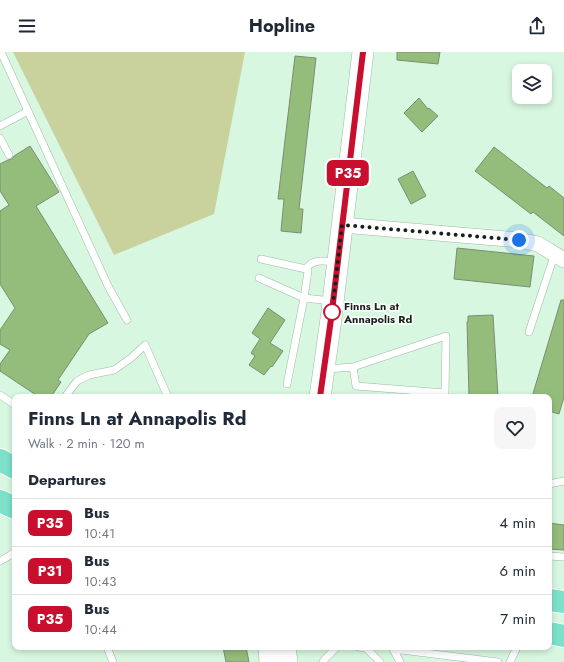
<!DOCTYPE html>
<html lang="en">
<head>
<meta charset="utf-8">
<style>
  body { margin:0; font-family:Jost,sans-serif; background:#f6f6f7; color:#1f2937; height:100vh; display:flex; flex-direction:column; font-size:15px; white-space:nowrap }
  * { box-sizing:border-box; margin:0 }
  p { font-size:13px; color:#747a83 }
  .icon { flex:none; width:22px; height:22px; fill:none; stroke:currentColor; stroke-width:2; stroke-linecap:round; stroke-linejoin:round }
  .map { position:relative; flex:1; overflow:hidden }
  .sheet { position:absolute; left:12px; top:342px; width:540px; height:256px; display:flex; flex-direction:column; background:#fff; border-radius:8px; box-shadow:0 2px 6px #0003 }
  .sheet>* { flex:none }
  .badge { padding:0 8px; border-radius:6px; font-size:14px; line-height:26px }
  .buttons { position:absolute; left:512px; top:12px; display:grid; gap:8px }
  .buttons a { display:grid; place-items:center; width:40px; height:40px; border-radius:8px; background:#fff; box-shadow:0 2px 6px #0003; font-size:20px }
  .you { position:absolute; width:20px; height:20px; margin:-10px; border:3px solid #fff; border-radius:50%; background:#1a73e8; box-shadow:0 0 0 6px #1a73e833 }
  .map>.badge { position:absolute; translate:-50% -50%; box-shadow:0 0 0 2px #fff }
  h2 { padding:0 16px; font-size:15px; line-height:36px }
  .round { display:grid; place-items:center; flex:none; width:42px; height:42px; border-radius:8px; background:#f6f6f7 }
  .overview { display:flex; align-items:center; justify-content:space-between; height:68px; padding:0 16px }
  h1 { font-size:19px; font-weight:700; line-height:30px }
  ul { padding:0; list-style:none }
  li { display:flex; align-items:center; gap:12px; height:48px; padding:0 16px; border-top:1px solid #e0e1e3 }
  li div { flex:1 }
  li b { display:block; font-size:15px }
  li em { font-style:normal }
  li .badge { min-width:44px; font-weight:700; text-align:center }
  header { display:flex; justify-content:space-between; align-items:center; height:52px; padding:0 16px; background:#fff; font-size:18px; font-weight:700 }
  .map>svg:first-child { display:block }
</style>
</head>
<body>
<header><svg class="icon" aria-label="menu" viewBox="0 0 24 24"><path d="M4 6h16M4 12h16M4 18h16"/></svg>Hopline<svg class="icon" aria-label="share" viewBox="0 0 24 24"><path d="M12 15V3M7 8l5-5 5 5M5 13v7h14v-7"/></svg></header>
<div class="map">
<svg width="564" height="610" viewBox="0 0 564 610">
  <rect width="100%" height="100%" fill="#d8f7e0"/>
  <path fill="#c9d29c" d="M13,0H245L214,162L114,203Z"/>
  <path fill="#94bd7b" stroke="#7c8d72" d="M397,0H440L438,12L397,8Z
    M295,4L316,6L299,157H303L301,181L281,179L284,147H278Z
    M419,46L428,57L429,56L438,64L422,80L404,61Z
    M30,94L59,140L36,154L108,271L89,282L58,328L61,330L51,345H39L0,319V312L10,298L0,292V278L15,256L0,232V159L9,153L0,139V112L8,108L12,107L14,104Z
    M494,95L547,136L549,134L564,146V184L533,160L531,162L475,119Z
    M413,119L426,144L411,152L398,127Z
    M457,196L534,204L530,235L454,227Z
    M561,248H564V345L559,362L549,359V345H532Z
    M268,256L285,268L270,291L283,299L272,315L271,314L264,323L249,313L255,304L251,301L260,287L252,281Z
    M493,263L498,345H469L467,270H468V264Z
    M549,471L564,473V498L549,497Z
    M223,595H246L249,610H226Z"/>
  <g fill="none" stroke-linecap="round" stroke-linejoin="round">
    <g stroke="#9dbaa4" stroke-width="8">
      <path id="lane" d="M1,0L108,234L127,268
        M0,74L28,59
        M0,86L9,103
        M261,207L306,217L308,219L304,246L287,332
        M306,217C313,206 325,209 337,210
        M259,226L304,246L332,249
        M529,280L555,201
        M326,317L353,315L446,284L445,341L356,334L353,315
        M0,343L15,353
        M65,345L77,329L89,323L114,318L131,306L145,293L168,345
        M549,432L564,429
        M549,504L564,505
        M0,509L9,504L15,500
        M107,595L113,610
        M358,595L366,596L380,610
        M392,595L400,610
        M393,597L498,610
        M323,610L324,608L337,595
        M510,610L517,595"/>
    </g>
    <g stroke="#9dbaa4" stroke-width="16">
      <path id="street" d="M342,173L519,188L538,192L564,208"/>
    </g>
    <g stroke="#9dbaa4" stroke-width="22">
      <path id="secondary" d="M320,345L331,267L363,0
        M269,595L270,610
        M285,595L287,610"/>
    </g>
    <g stroke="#fff" stroke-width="24">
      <path id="primary" d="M0,408L15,416
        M0,449L15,456
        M549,548L564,550
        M549,581L564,584"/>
    </g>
    <use href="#lane" stroke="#fff" stroke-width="7"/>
    <use href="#street" stroke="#fff" stroke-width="15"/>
    <use href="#secondary" stroke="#fff" stroke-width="21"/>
    <use href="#primary" stroke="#7de1ca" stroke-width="22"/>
  </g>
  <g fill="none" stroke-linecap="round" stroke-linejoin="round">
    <g stroke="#fff" stroke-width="9">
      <path id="line" d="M320,345L331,267L363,0"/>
    </g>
    <use href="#line" stroke="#c8102e" stroke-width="6"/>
    <path stroke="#17221a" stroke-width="4" stroke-dasharray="0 7.2" d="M332,260L342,173L519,188"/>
  </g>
  <circle fill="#fff" stroke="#c8102e" stroke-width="2" cx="332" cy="260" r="8"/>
  <g text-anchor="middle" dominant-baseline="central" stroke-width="3" stroke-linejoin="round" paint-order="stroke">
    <g font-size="11" font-weight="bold" fill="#17221a" stroke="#fff" text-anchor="start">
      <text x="344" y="254">Finns Ln at<tspan x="344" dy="13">Annapolis Rd</tspan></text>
    </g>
  </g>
</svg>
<div class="buttons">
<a><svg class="icon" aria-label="layers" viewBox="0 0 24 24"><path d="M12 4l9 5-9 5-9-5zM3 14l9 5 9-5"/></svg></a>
</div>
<div class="you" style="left:519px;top:188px"></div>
<b class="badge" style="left:348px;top:121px;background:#c8102e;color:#fff">P35</b>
<section class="sheet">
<div class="overview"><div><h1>Finns Ln at Annapolis Rd</h1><p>Walk · 2 min · 120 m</p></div><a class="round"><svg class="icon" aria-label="heart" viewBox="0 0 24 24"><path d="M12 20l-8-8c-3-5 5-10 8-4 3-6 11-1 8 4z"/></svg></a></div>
<h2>Departures</h2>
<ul>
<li><span class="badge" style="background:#c8102e;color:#fff">P35</span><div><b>Bus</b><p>10:41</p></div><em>4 min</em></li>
<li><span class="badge" style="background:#c8102e;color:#fff">P31</span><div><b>Bus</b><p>10:43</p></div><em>6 min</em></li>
<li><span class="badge" style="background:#c8102e;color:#fff">P35</span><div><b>Bus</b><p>10:44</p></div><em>7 min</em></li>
</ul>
</section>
</div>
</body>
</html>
